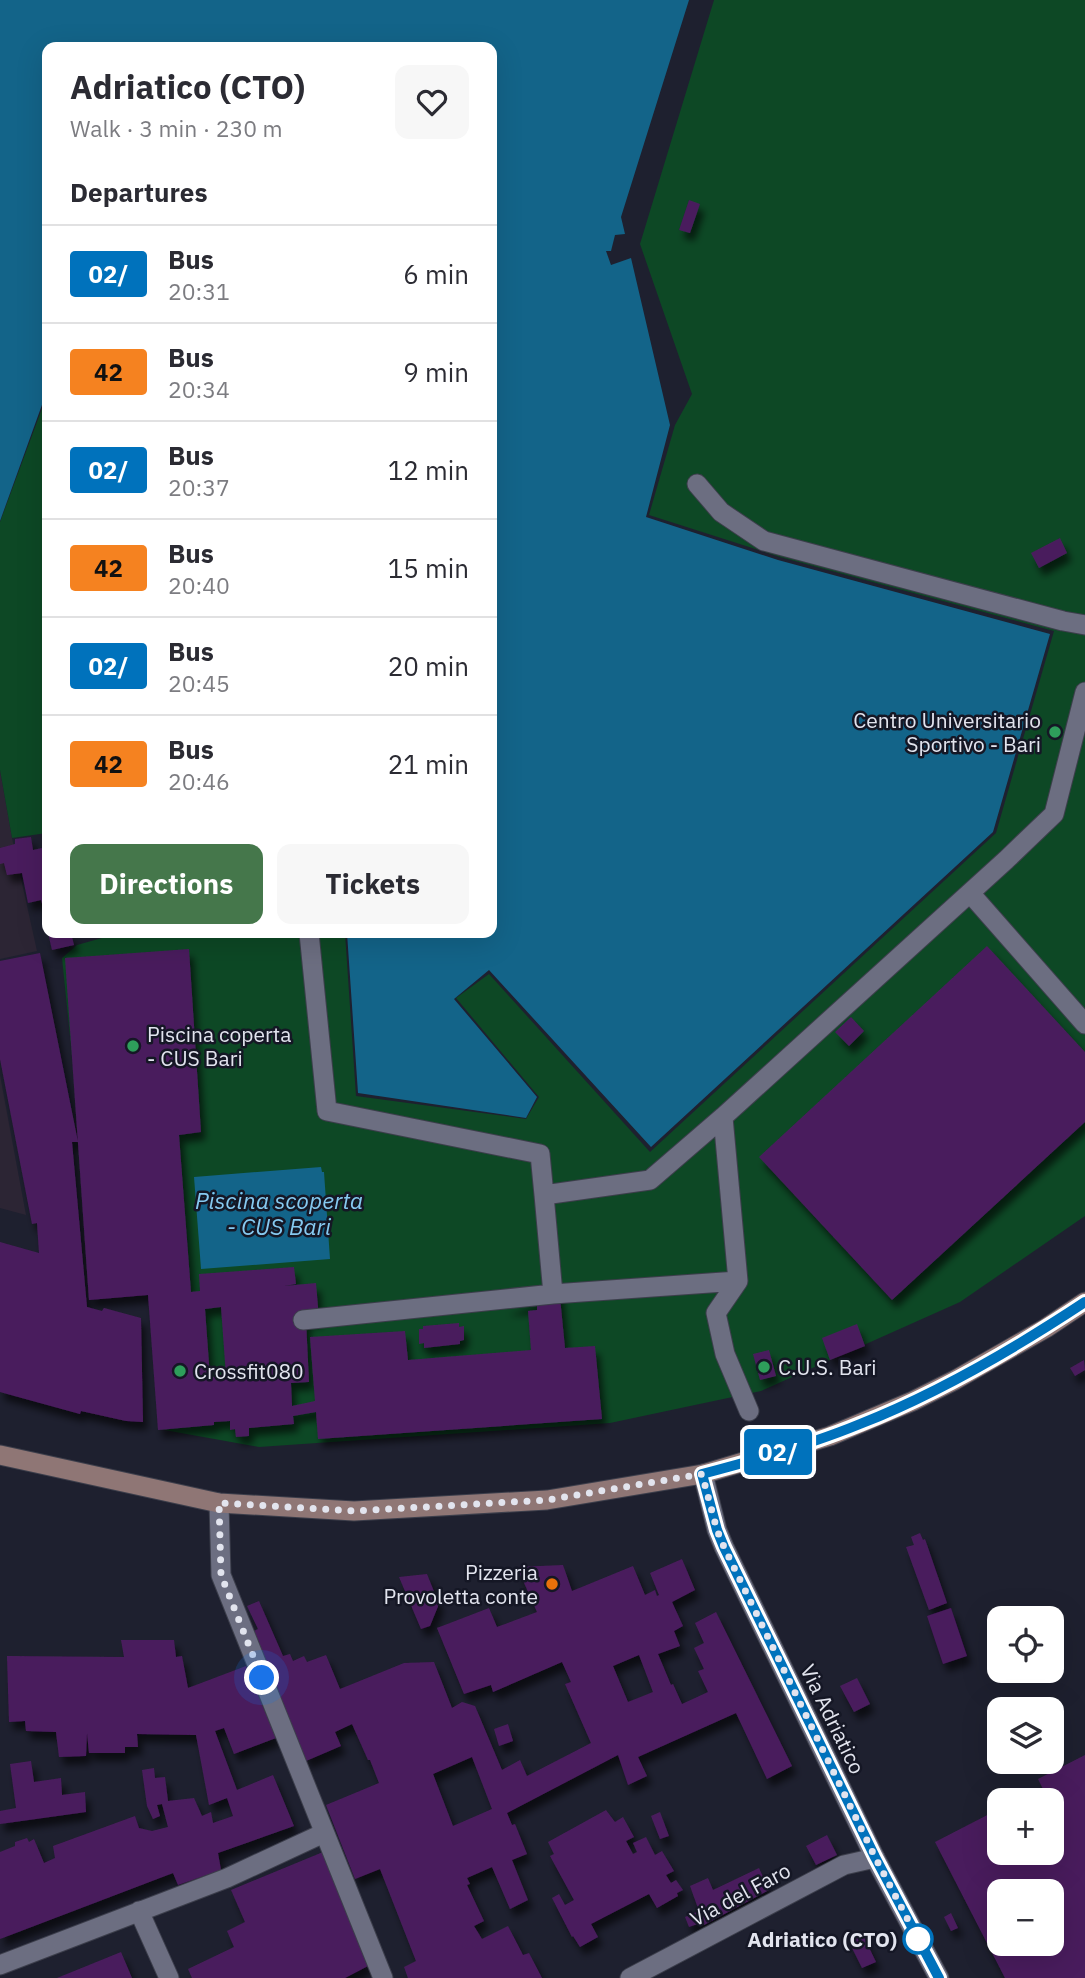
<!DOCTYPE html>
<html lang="en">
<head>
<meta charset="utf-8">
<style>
  body { margin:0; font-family:"IBM Plex Sans",sans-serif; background:#f7f7f7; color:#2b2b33; height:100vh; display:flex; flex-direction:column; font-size:26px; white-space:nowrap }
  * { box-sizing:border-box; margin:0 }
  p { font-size:23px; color:#7c7c81 }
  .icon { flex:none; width:38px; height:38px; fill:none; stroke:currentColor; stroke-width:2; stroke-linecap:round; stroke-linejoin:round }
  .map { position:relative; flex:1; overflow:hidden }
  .side { position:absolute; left:42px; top:42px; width:455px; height:896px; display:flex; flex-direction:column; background:#fff; border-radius:14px; box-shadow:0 7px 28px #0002 }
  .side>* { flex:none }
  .badge { padding:0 14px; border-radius:5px; font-size:24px; line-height:46px }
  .controls { position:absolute; left:987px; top:1606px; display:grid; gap:14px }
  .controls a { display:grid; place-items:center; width:77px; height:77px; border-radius:14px; background:#fff; box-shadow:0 7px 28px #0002; font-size:35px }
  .you { position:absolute; width:35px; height:35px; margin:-18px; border:5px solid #fff; border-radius:50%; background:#1a73e8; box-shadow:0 0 0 10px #1a73e833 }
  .map>.badge { position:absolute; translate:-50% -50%; box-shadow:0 0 0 4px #fff }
  h2 { padding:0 28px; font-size:26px; line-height:63px }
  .round { display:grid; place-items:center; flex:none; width:74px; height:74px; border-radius:14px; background:#f7f7f7 }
  .headline { display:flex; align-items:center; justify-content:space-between; height:119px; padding:0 28px }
  h1 { font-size:33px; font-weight:700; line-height:52px }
  .cta { display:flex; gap:14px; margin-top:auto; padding:14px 28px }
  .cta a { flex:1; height:80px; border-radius:14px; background:#45774b; color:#fff; font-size:28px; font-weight:700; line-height:80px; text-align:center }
  .cta a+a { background:#f7f7f7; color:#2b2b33 }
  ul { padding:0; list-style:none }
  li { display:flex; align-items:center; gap:21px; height:98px; padding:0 28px; border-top:2px solid #e1e1e2 }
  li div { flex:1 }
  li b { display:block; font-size:26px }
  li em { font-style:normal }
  li .badge { min-width:77px; font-weight:700; text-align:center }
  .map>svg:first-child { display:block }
</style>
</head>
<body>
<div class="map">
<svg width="1085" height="1978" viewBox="0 0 1085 1978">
  <defs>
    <filter id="shadow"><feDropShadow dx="4.5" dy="8" stdDeviation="3.5" flood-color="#0009"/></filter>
  </defs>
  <rect width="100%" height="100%" fill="#1e202f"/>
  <path fill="#2c2534" d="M0,770L12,838L37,951L0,959Z
    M0,1075L26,1215L0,1208Z"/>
  <path fill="#0d4825" d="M714,0H1085V1216L960,1302L761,1391L610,1423L259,1447L159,1429L149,1294L81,1144L62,958L77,945L102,938V933H345L356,1096L526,1119L539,1097L456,998L489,974L650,1152L996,833L1054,631L780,557L649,515L675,425L692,394L640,244Z
    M47,395V833L12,838L0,770V522Z"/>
  <path fill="#136489" d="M0,0H689L621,217L625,234L615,235L611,251H606L611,265L631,258L670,425L646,517L778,560L1050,634L993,832L651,1147L489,970L454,999L537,1097L526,1118L358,1093L347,933H492V47H47V391L0,521Z
    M321,1167L322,1172H324L330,1259L201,1269L194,1177Z"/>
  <path fill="#4a1c5d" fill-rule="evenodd" filter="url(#shadow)" d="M689,200L700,204L690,233L679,230Z
    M1060,538L1067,553L1039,568L1031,553Z
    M31,837L33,850L47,847V922L41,900L28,903L22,873L7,875L4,863L0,864V848L15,844V839Z
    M48,933H71L74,945L52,950Z
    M987,946L1085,1052V1122L892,1300L759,1157Z
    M189,949L201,1132L179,1135L191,1292L200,1291L199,1274L294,1267L296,1284L284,1286L316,1283L319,1319L306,1320L309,1382L291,1383L292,1406L315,1401L310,1337L405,1331L408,1360L531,1350L528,1311L537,1310V1306L504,1308L559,1287L565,1348L595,1346L602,1419L318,1439L316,1412L293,1416L294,1424L249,1428V1436L236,1437L235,1429L230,1430V1421L214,1422V1425L158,1430L148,1295L89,1300L65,958ZM221,1307L226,1376L210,1377L205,1309Z
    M40,953L78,1142H72L87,1307L102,1311L104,1308L141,1318L143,1422L126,1421L81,1411L80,1414L0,1392V1242L39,1253L37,1223L32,1224L0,1059V961Z
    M851,1017L864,1031L849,1046L835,1032Z
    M459,1323V1327L464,1326V1340L460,1341V1344L424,1348V1343L419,1344V1329H423V1326Z
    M857,1324L865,1346L830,1360L822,1338Z
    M769,1350L776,1376L760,1380L753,1354Z
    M1084,1360L1085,1370L1075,1376L1070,1368Z
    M920,1533L923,1540L925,1539L947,1603L929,1610L906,1547L914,1545L911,1537Z
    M682,1559L695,1590L672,1602L683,1626L674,1631L680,1646L658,1654L671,1685L673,1684L682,1704L708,1692L698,1671L704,1669L694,1648L704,1643L695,1623L716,1612L792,1766L767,1779L736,1713L638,1757L647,1776L628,1785L618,1755L507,1813L512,1825L515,1824L527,1854L512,1860L528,1900L510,1909L492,1867L467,1878L470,1884L467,1885L484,1921L474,1926L482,1939L508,1926L523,1955L529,1953L542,1978H408L404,1967L416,1961L380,1869L355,1879L326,1805L379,1783L370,1760H368L352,1724L335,1732L341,1746L306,1761L254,1631L258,1629L247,1606L259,1601L283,1656L290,1654L293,1661L304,1656L307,1662L326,1655L340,1689L404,1663L434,1662L452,1708L462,1702L475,1706L502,1770L520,1760L527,1776L591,1743L565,1684L571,1682L562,1662L493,1692L491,1685L464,1694L437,1628L489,1608L497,1627L537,1612L517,1567L563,1565L572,1591L633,1566L645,1595L655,1590L657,1596L659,1595L650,1573ZM639,1655L653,1692L628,1702L613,1666ZM472,1757L492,1809L453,1826L433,1774Z
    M427,1574L439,1604L430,1626L421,1629L399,1577Z
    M951,1608L967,1656L943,1664L927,1616Z
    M121,1640H174L176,1657L182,1656L188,1688L246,1666L276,1738L234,1754L224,1728L215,1731L237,1790L273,1775L294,1826L218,1853L221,1870L178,1885L173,1873L0,1939V1852L15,1846V1842L27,1838L29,1842L34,1839L44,1863L55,1858L53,1846L135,1816L139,1828L152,1831L168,1827L162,1804L157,1805L160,1816L153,1819L147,1806L142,1770L154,1768L155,1778L165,1777L168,1801L194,1798L202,1816L211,1812L213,1823L233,1816L227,1798L209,1805L196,1735L137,1734L138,1747H125V1753H89L87,1733L86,1756L59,1757L56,1732L26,1731L25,1721L9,1722L7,1656L124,1657Z
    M857,1678L870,1704L854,1712L840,1686Z
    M508,1724L513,1741L499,1746L494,1729Z
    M1085,1755V1978H1005L935,1842L999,1809V1853H1052V1801H1043L1048,1799L1038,1779ZM999,1892H1052V1944H999Z
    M31,1761L34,1782L61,1778L62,1795L85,1792L86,1812L0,1824V1811L16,1808L10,1764Z
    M606,1810L615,1822L623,1817L634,1837L626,1841L633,1854L637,1852L633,1843L646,1837L655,1855L662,1851L674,1871L666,1875L671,1883L676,1880L683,1890L677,1893L678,1896L657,1908L649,1894L591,1924L598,1937L580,1947L573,1936L572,1937L552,1898L559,1894L565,1905L574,1900L550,1856L554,1854L548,1842Z
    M660,1812L669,1836L660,1839L651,1816Z
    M827,1835L837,1855L816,1865L806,1846Z
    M323,1852L368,1966L345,1978H192L188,1969L234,1947L227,1931L245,1922L231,1890Z
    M759,1868L769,1890L704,1925L703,1922L689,1927L685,1917L699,1911L690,1886L708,1878L713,1890Z
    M951,1913L958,1928L951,1931L944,1917Z
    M863,1935L876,1962L862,1968L849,1942Z
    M121,1952L132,1978H57Z"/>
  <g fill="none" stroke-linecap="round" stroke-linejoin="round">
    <g stroke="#3c3e4b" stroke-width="21">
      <path id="pedestrian" d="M697,484L721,512L764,541L1063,621L1085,625
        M970,893L1085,1024
        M309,933L327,1111L540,1154L544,1195L650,1180L723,1117L1006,860L1054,814L1085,692
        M723,1117L738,1281L716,1313L725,1354L749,1411
        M544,1195L553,1294
        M303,1320L553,1294L738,1281"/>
    </g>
    <g stroke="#3c3e4b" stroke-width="21">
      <path id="minor" d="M219,1503L221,1575L383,1978
        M139,1911L169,1978
        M0,1965L227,1878L324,1833
        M630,1978L844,1865L875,1858"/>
    </g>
    <g stroke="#3c3e4b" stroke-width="21">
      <path id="tertiary" d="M703,1474L717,1530L724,1547L875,1858L939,1978"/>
    </g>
    <g stroke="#3c3e4b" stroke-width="21">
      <path id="secondary" d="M0,1455L219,1503L354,1511L547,1500L703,1474L830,1436L913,1401L955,1380L1046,1328L1085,1302"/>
    </g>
    <use href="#pedestrian" stroke="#6c6e81" stroke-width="19"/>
    <use href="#minor" stroke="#6c6e81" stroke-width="19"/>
    <use href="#tertiary" stroke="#6c6e81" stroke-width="19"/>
    <use href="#secondary" stroke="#8f7675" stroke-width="19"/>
  </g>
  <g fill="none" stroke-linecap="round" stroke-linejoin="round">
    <g stroke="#fff" stroke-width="16">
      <path id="line" d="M939,1978L875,1857L724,1547L717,1530L702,1474C756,1460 809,1445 860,1424C939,1393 1014,1349 1085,1302"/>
    </g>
    <use href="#line" stroke="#0072bc" stroke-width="10"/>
    <path stroke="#e2e4ee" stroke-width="7" stroke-dasharray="0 12.6" d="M262,1678L221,1575L219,1503L354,1511L547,1500L702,1474L717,1530L724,1547L875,1857L918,1939"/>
  </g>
  <g fill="#2e9e5b" stroke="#151725" stroke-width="2.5">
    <circle cx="1055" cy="732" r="7"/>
    <circle cx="133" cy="1046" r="7"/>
    <circle cx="764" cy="1367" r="7"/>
    <circle cx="180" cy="1371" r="7"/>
  </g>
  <circle fill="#e8710a" stroke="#151725" stroke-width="2.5" cx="552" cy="1584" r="7"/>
  <circle fill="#fff" stroke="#0072bc" stroke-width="3.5" cx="918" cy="1939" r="14"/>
  <g text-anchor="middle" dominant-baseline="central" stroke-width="5" stroke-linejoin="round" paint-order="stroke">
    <g font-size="21" fill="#e2e4ee" stroke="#151725" text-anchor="start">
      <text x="1041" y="720" text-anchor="end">Centro Universitario<tspan x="1041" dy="24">Sportivo - Bari</tspan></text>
      <text x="147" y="1034">Piscina coperta<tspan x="147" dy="24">- CUS Bari</tspan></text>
      <text x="778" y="1367">C.U.S. Bari</text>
      <text x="194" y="1371">Crossfit080</text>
      <text x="538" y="1572" text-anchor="end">Pizzeria<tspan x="538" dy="24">Provoletta conte</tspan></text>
    </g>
    <g font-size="21" fill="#e2e4ee" stroke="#151725">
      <text transform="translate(833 1719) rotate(64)">Via Adriatico</text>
      <text transform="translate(740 1894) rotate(-28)">Via del Faro</text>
    </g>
    <g font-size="21" font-weight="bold" fill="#e2e4ee" stroke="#151725" text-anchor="end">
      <text x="897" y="1939">Adriatico (CTO)</text>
    </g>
    <g font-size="23" font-style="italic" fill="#86caf1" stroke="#151725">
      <text x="279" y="1200">Piscina scoperta<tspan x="279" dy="26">- CUS Bari</tspan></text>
    </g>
  </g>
</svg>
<div class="controls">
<a><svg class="icon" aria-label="locate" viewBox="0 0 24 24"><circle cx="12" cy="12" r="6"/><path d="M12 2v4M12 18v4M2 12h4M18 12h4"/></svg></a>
<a><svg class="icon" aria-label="layers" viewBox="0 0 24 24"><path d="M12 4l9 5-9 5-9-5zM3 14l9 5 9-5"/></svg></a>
<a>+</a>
<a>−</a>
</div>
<div class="you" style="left:262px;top:1678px"></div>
<b class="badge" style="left:778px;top:1452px;background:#0072bc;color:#fff">02/</b>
<section class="side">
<div class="headline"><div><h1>Adriatico (CTO)</h1><p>Walk · 3 min · 230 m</p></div><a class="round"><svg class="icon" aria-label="heart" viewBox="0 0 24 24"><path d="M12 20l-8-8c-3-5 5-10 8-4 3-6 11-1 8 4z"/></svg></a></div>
<h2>Departures</h2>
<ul>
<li><span class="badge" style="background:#0072bc;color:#fff">02/</span><div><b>Bus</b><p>20:31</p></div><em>6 min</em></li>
<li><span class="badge" style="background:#f58220;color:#111">42</span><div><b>Bus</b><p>20:34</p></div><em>9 min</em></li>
<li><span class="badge" style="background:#0072bc;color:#fff">02/</span><div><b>Bus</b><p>20:37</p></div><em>12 min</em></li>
<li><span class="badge" style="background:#f58220;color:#111">42</span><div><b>Bus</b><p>20:40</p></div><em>15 min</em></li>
<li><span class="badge" style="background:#0072bc;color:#fff">02/</span><div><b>Bus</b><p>20:45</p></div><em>20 min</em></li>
<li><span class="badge" style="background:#f58220;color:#111">42</span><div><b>Bus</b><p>20:46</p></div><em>21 min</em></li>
</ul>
<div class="cta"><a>Directions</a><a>Tickets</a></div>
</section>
</div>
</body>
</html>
